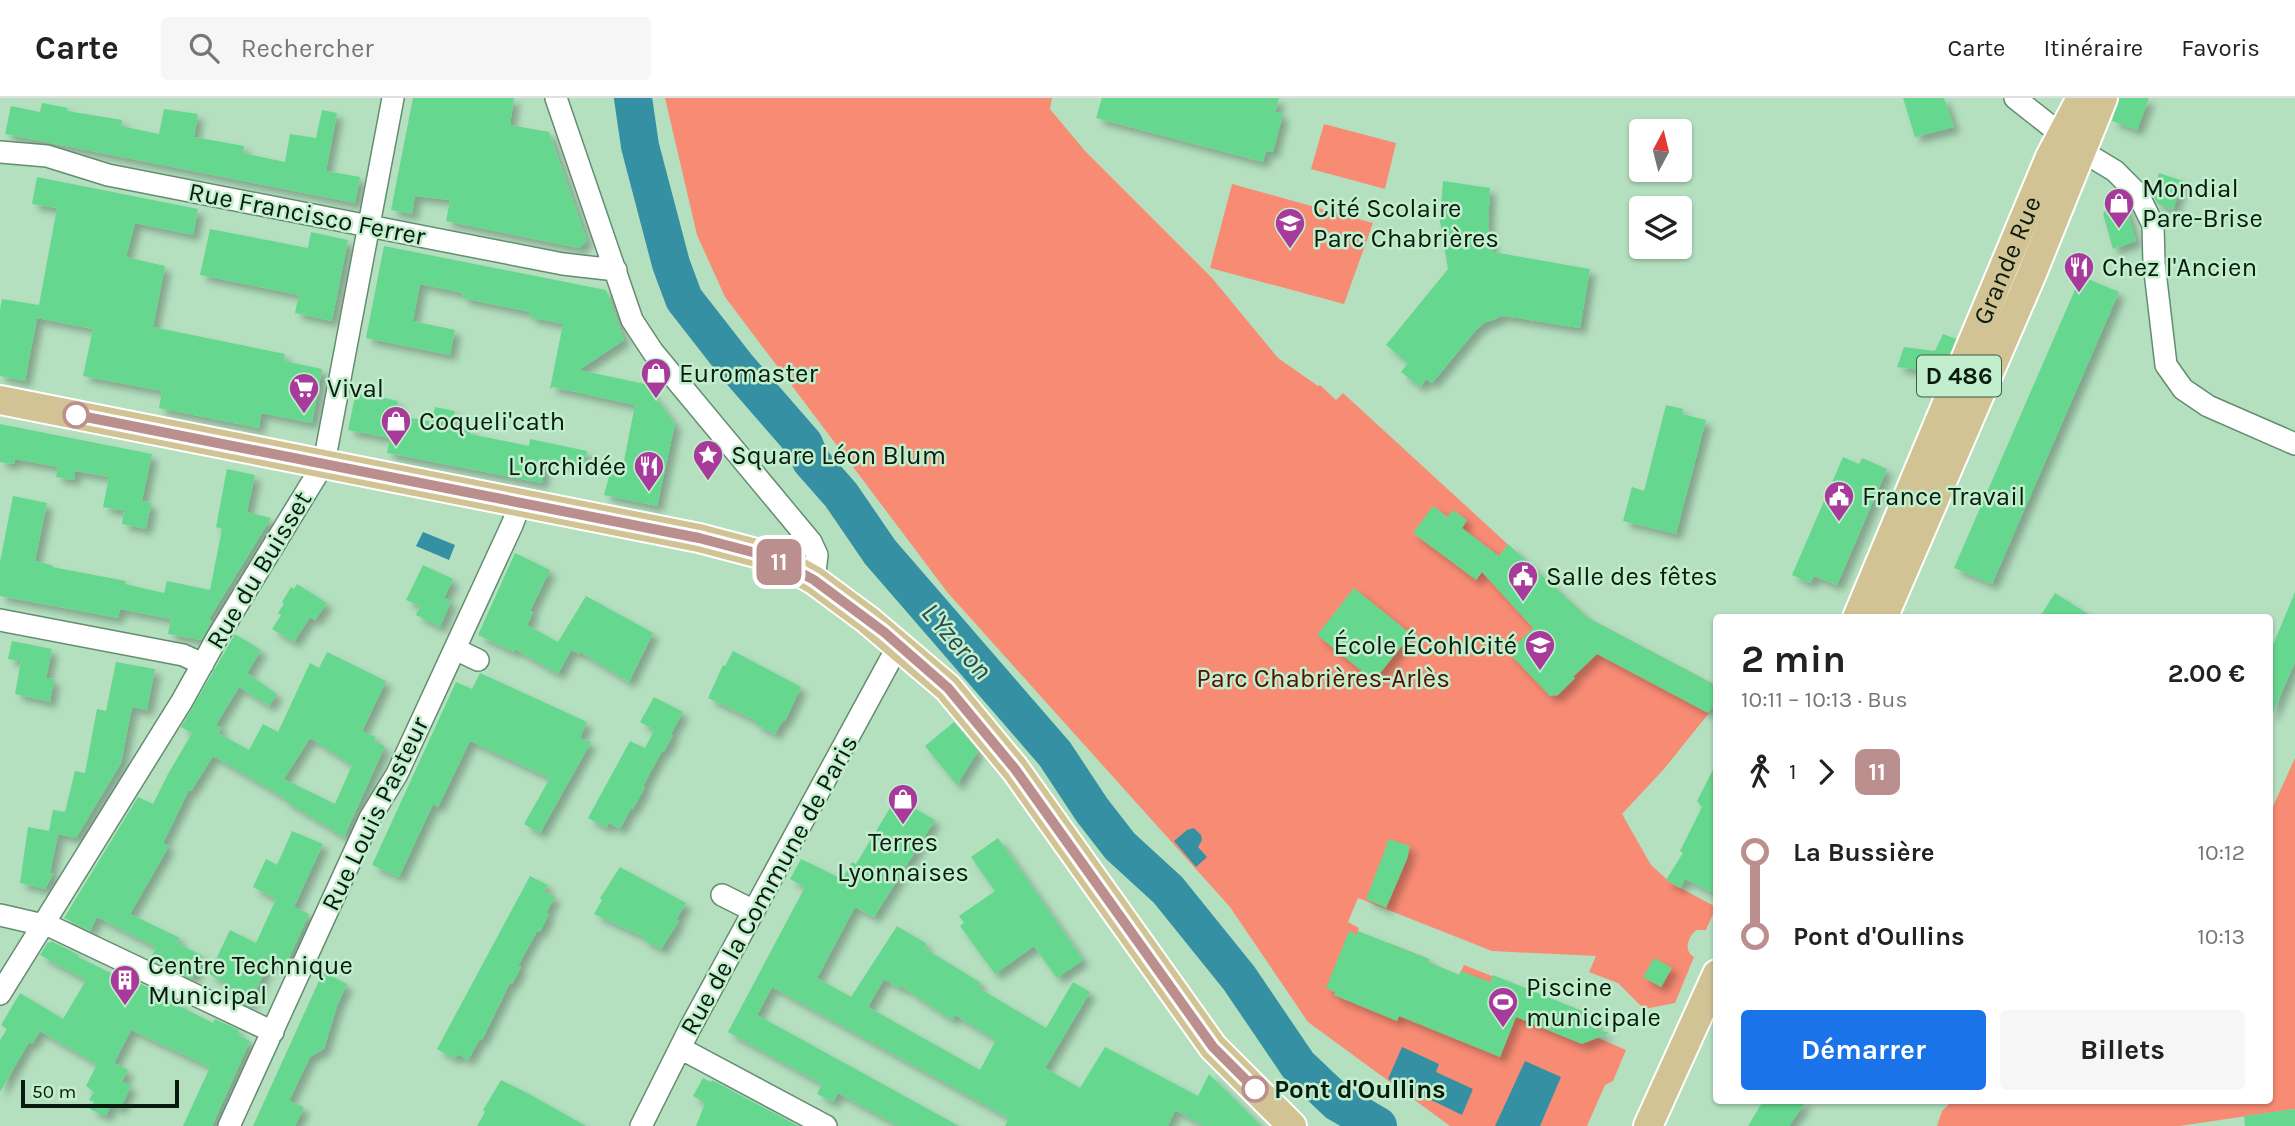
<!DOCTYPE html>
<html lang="fr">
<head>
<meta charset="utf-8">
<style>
  body { margin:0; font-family:Karla,sans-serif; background:#f6f6f6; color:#222; height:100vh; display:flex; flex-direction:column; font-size:26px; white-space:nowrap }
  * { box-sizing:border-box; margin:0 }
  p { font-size:23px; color:#767676 }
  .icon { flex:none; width:38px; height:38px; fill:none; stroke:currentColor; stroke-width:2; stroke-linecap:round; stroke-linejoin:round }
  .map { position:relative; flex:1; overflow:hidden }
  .sheet { position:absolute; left:1713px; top:516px; width:560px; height:490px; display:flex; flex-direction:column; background:#fff; border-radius:7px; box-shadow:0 2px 5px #0004 }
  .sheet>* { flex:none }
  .badge { padding:0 14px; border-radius:10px; font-size:24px; line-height:46px }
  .needle { width:46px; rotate:7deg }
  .buttons { position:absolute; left:1629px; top:21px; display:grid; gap:14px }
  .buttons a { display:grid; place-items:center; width:63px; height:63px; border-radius:7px; background:#fff; box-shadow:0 2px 5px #0004; font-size:35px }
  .scale { position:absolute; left:21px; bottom:18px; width:158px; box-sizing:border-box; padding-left:7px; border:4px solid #091a0e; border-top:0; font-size:19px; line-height:24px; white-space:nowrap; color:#091a0e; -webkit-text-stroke:5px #c1eecc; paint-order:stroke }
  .map>.badge { position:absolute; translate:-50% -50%; box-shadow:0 0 0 4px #fff }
  .legs { display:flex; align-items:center; gap:10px; height:77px; padding:0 28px; font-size:23px }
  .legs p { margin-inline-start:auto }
  .headline { display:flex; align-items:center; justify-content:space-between; height:119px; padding:0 28px }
  h1 { font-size:38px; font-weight:700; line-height:52px }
  .button { display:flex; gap:14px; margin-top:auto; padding:14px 28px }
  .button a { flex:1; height:80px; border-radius:7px; background:#1a73e8; color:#fff; font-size:28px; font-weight:700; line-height:80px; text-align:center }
  .button a+a { background:#f6f6f6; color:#222 }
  ul { padding:0 28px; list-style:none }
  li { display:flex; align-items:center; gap:24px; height:84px; font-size:26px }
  li i { display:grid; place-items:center; width:10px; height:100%; margin:0 9px; background:currentColor }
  li i::after { content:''; width:18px; height:18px; margin:-9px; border:5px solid; border-radius:50%; background:#fff }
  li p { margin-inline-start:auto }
  li:first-child i { background:linear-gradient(#0000 50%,currentColor 0) }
  li:last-child i { background:linear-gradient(currentColor 50%,#0000 0) }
  header { display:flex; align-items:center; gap:42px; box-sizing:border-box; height:98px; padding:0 35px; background:#fff; border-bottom:2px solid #e0e0e0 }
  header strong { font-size:33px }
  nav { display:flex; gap:38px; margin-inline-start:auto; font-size:24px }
  .search { width:490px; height:63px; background:#f6f6f6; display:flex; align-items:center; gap:18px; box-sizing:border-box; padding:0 24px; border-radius:7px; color:#767676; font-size:26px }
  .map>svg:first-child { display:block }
</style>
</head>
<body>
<header>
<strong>Carte</strong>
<div class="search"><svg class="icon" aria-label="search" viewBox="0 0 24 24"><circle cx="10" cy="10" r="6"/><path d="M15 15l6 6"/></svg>Rechercher</div>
<nav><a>Carte</a><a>Itinéraire</a><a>Favoris</a></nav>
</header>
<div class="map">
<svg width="2295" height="1028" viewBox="0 0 2295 1028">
  <defs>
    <filter id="shadow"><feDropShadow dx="6" dy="6" stdDeviation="3.5" flood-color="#0004"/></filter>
  </defs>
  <rect width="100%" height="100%" fill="#b4e0c0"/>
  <path fill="#f88b74" d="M665,0H1052L1050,11L1085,53L1212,180L1278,260L1318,288L1320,287L1336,302L1343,295L1588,520L1717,588V605L1664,671L1622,716L1651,767L1671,785L1716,809L1706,832H1696C1688,839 1683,853 1694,859L1675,905L1644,911L1618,885L1589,874L1596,858L1492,853L1358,800L1348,824L1359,830L1358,834L1386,848L1389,845L1429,861L1428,864L1459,877L1464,867L1597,919L1593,930L1599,932L1596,939L1626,952L1613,983L1605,987L1587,1028H1450L1308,924L1230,809L948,495L725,199L697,137Z
    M1324,26L1396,45L1385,91L1311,71Z
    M1232,86L1373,125L1344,206L1210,170Z
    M2295,660V1011L2179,1028H1937L1942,1013L1952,1003H2270V715Z"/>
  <path fill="#3490a2" d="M423,434L455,447L449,462L416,448Z
    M1194,730L1201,737L1202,742L1198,749L1207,759L1196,769L1174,743L1187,732Z
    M1402,949L1439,966L1436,974L1473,991L1462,1017L1388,981Z
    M1525,963L1561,979L1540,1028H1495Z"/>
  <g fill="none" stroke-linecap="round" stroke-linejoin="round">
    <path stroke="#3490a2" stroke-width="38" d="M633,0L640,48L671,166L684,201L737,269L804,346L811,363L841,397L880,454L1055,656L1092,712L1120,748L1168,792L1239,880L1298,967L1337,1004L1378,1028"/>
  </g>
  <path fill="#66d78e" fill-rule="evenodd" filter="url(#shadow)" d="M413,0H514L510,27L549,34L587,143L579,150L446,123L450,102L415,98L412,116L391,112Z
    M1102,0H1279L1275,14L1283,16L1273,54L1266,53L1263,64L1096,20Z
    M1903,0H1944L1954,29L1915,39Z
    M2119,0H2149L2137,32L2112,23Z
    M42,5L68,10L67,13L122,22L121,28L159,36L164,11L198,16L194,39L244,48L243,55L285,64L290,36L316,40L322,12L337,15L326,73L360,79L355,105L5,36L11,8L40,14Z
    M2159,75L2183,83L2173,112L2158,106L2152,95Z
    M37,79L198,111L193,137L135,125L126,159L165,168L153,229L285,256L284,263L322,271L312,325L261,315L259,330L159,310L162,293L83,278L93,231L37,220L25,283L0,278V211L2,201L39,207L57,110L32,106Z
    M1443,83L1490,90L1488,127L1493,154L1590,171L1580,230L1511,219L1502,218L1493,222L1484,225L1476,232L1432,285L1426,281L1420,289L1401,274L1408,265L1386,247L1448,171L1440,123Z
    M2124,104L2136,143L2113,151L2103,116L2107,110Z
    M210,131L308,150L311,134L348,142L332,223L295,215L299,197L200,177Z
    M384,148L606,192L624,242L579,272L645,286L675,326L657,408L604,397L611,371L622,373L635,307L553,289L550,291L563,226L529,219L530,214L462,200L463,195L420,186L413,223L455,232L450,257L366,240Z
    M2081,178L2119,194L1992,486L1954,470Z
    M1943,236L1956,241L1938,284L1925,278L1927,273L1897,269L1904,249L1935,253Z
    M356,294L398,303L395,317L432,324L435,309L455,313L452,328L471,332L470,336L529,348L530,341L587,353L585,367L546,361L542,385L387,355L390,340L348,332Z
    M1666,307L1683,311L1682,316L1706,322L1676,436L1623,423L1632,389L1644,393Z
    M0,326L152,356L142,403L151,405L146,431L122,426L124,413L103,409L109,379L75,373L74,382L56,379L58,369L15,361L14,366L0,364Z
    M1843,359L1859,366L1862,360L1887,371L1837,487L1814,478L1810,485L1792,477Z
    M227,371L255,377L247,414L271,420L209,521L212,523L201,542L168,536L171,521L120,511L118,520L0,498V464L13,398L47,405L35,463L52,467V469L126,483L125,486L164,495L167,483L210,492L222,431L216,429Z
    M1433,408L1448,419L1453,412L1467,422L1462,430L1499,458L1508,446L1588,520L1717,588V605L1708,615L1597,556L1573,579L1575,580L1558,597L1550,598L1508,554L1533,530L1482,474L1476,482L1413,435Z
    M515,455L550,472L530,513L533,514L527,527L558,544L586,498L653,535L629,584L580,554L579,556L571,552L558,576L515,551L514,554L478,537Z
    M423,467L453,481L444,500L451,503L440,529L416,517L420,508L406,502Z
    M297,486L327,505L315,522L310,519L294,544L272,531L281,517L278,515L284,506L282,504L291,489L294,491Z
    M1354,490L1411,536L1374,583L1317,537Z
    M2295,494V564L2270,621V554Z
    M2055,495L2094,520H2039Z
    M235,536L261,552L247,575L277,596L269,608L239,589L216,627L222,630L218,635L249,652L263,626L278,634L310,565L319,570L327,554L386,583L362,633L376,639L374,643L385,648L344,739L284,702L285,700L213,658L191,693L189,692L163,745L169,748L130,816L180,840L177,845L203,858L192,881L150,861L156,849L97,819L90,833L64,820L138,699L153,706L168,676L192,635L181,629ZM310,640L352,667L335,706L284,681Z
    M12,543L52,551L46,580L54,581L50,604L15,596L21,563L8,561Z
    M733,553L801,589L785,623L783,622L775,636L755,626L757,623L708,600L723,567L725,568Z
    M116,564L155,571L147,612L132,609L121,665L76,740L58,736L50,775H54L45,791L20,785L28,729L49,733L53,712L65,714L75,673L85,675L97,611L106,613Z
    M480,575L587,624L580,640L591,644L540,735L524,726L550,680L470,643L438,709L433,706L399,779L372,767L456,584L472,591Z
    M654,599L683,614L671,636L673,637L668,646L664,654L662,653L643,688L645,689L633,711L631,710L620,731L609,725L606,730L588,720L630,643L645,650L654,632L640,624Z
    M954,624L978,653L957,687L925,648Z
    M1717,664V797L1685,781L1680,790L1666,782L1683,755L1680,753L1702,709L1697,703Z
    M896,700L935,722L874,819L855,809L817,880L851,899L897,828L927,846L924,850L981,885L977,889L1046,930L1073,884L1090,894L1045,970L1080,990L1105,949L1198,998L1209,976L1261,1028H1204L1175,1012L1168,1028H1005L1009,1020L772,889L757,917L959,1028H899L838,995L833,1004L817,996L822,986L728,934L805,789L790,781L801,761L842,781L852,764L856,766ZM884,881L899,890L901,888L952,922L955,917L996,942L980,972L868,909Z
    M292,733L323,746L294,809L309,816L284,871L269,864L249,908L225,897L230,887L209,876L230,832L256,845L276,801L253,789L266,761L277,767Z
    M998,740L1083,862L1057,880L1034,848L995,876L960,828L964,825L959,818L995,793L971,759Z
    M1389,741L1410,748L1407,761L1386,810L1366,801Z
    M620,769L686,805L676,822L679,823L661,851L643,842L644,839L594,816L602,802L600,800Z
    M530,778L548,787L544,793L555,799L546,815L549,816L540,834L537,833L518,868L521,869L512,886L510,885L482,942L480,941L468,962L458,956L455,961L437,951Z
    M1349,833L1357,837L1358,833L1429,861L1428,864L1459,877L1461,873L1490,884L1493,877L1597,919L1593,930L1609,935L1582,946L1516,919L1500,959L1399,918L1397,923L1334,897L1335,894L1326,890Z
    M51,843L79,857L78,859L137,888L139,885L180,905L179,908L213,925L215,921L239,932L237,936L250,943L212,1028H183L210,969L131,932L114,965L128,972L122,984L131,988L120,1011L111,1006L106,1018L90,1011L94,1004L89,1002L94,994L86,988L97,966L40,933L32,946L29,944L0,994V942L7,931L1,927L20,895L63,921L86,882L40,857L48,844L50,845Z
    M1654,860L1672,870L1661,889L1643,879Z
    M323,874L347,886L337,908L324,951L310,959L289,1003L304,1009L295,1028H253Z
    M703,980L711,984L712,982L798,1028H696L705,1005L693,998Z
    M501,982L529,996L586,1028H477L485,1014L483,1012Z
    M1763,1003H1806L1789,1028H1748Z
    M2295,1011V1028H2245L2244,1018Z"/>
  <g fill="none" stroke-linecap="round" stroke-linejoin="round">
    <g stroke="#638d6f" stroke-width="24">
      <path id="minor" d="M556,0L632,222L653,254L811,444L817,457L814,482
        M2015,0L2082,53L2115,73L2138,96L2153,127L2154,165L2166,267L2183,291L2208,308L2295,346
        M0,54L47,58L108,77L563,166L616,172
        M0,522L183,557L203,566
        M455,551L478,562
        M722,797L754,813
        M0,817L52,829L273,934
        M0,896L182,603L217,540L324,365L393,0
        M680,950L826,1028
        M229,1028L370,720L397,676L512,427L521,404
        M641,1028L690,930L899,546"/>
    </g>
    <g stroke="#fff" stroke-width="32">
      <g id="major">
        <path d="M0,302L699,440L756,455L787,467L814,482L868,522L948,590L1015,671L1213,949L1292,1028"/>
        <path id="s1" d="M1857,520L2050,59L2081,0"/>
        <path d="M1883,520L2031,178L2103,0"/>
        <path d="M1648,1028L1717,876"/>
      </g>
    </g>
    <use href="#minor" stroke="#fff" stroke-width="21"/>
    <use href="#major" stroke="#d1c394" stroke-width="28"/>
  </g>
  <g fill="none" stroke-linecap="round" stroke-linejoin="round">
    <g stroke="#fff" stroke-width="16">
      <path id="line-1" d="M76,317L699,440L756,455L787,467L814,482L884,534L948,590L1015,671L1213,949L1255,991"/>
    </g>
    <use href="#line-1" stroke="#bc8f8f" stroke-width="10"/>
  </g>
  <defs>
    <g id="shop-pin" transform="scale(1.575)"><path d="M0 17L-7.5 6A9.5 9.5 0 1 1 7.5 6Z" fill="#a73a9a" stroke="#c1eecc"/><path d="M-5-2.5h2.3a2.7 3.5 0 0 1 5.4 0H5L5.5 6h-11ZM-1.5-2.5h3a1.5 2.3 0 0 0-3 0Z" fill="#fff"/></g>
    <g id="school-pin" transform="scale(1.575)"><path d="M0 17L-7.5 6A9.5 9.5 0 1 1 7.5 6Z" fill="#a73a9a" stroke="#c1eecc"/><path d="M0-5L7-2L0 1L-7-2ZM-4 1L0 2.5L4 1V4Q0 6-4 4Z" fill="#fff"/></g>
    <g id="restaurant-pin" transform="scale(1.575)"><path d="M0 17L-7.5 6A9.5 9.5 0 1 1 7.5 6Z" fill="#a73a9a" stroke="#c1eecc"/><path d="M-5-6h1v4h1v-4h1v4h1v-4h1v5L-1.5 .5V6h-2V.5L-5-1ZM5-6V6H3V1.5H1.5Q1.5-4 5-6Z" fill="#fff"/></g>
    <g id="supermarket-pin" transform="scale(1.575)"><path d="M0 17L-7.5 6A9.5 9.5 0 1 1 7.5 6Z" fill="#a73a9a" stroke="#c1eecc"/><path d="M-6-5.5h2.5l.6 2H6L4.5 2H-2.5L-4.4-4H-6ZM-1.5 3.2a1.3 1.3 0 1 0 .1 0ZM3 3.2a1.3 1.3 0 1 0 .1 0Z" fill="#fff"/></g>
    <g id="sight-pin" transform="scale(1.575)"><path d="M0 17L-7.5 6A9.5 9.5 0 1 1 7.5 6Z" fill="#a73a9a" stroke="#c1eecc"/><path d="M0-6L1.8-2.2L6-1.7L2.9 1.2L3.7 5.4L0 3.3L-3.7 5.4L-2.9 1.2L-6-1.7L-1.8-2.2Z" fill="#fff"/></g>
    <g id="civic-pin" transform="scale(1.575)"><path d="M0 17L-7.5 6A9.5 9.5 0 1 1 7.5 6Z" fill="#a73a9a" stroke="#c1eecc"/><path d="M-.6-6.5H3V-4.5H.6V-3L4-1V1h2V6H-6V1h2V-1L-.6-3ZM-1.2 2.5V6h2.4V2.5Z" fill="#fff"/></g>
    <g id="university-pin" transform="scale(1.575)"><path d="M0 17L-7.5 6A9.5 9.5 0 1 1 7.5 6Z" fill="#a73a9a" stroke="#c1eecc"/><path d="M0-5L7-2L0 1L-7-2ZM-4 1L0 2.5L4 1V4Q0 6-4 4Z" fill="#fff"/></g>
    <g id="building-pin" transform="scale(1.575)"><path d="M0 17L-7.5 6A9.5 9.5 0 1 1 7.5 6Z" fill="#a73a9a" stroke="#c1eecc"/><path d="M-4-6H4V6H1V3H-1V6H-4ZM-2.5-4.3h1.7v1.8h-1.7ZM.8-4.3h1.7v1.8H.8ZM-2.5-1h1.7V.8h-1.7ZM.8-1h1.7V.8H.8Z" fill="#fff"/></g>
    <g id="stadium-pin" transform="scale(1.575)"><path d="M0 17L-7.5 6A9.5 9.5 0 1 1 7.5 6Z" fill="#a73a9a" stroke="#c1eecc"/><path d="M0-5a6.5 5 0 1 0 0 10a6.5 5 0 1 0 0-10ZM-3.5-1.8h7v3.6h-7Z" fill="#fff"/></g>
  </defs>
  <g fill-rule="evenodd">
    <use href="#shop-pin" x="2119" y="105"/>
    <use href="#school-pin" x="1290" y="125"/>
    <use href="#restaurant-pin" x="2079" y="169"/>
    <use href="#shop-pin" x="656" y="275"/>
    <use href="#supermarket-pin" x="304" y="290"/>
    <use href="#shop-pin" x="396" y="323"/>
    <use href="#sight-pin" x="708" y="357"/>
    <use href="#restaurant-pin" x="649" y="368"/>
    <use href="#civic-pin" x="1839" y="398"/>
    <use href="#civic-pin" x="1523" y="478"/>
    <use href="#university-pin" x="1540" y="547"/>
    <use href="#shop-pin" x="903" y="701"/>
    <use href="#building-pin" x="125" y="882"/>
    <use href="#stadium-pin" x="1503" y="904"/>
  </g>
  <g fill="#fff" stroke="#bc8f8f" stroke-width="3.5">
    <circle cx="76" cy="317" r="12"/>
    <circle cx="1255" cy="991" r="12"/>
  </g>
  <g text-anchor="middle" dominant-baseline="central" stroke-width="5" stroke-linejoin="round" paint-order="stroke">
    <rect fill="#c1eecc" stroke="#405a47" stroke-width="2" x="1917" y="257.5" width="84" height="41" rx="5"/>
    <g font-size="24" font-weight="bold" fill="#091a0e">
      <text x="1959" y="278">D 486</text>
    </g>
    <g font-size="26" fill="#091a0e" stroke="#c1eecc" text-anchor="start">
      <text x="2142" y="90">Mondial<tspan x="2142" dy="30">Pare-Brise</tspan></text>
      <text x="1313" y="110">Cité Scolaire<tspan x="1313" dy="30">Parc Chabrières</tspan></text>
      <text x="2102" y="169">Chez l'Ancien</text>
      <text x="679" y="275">Euromaster</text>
      <text x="327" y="290">Vival</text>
      <text x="419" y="323">Coqueli'cath</text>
      <text x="731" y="357">Square Léon Blum</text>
      <text x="626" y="368" text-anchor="end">L'orchidée</text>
      <text x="1862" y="398">France Travail</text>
      <text x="1546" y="478">Salle des fêtes</text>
      <text x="1517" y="547" text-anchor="end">École ÉCohlCité</text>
      <text x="903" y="744" text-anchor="middle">Terres<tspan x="903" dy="30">Lyonnaises</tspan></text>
      <text x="148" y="867">Centre Technique<tspan x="148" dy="30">Municipal</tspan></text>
      <text x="1526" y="889">Piscine<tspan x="1526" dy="30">municipale</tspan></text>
    </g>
    <g font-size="26" fill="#091a0e" stroke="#c1eecc">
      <text transform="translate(307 116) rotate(11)">Rue Francisco Ferrer</text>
      <text stroke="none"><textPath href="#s1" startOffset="388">Grande Rue</textPath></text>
      <text transform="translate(259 472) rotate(-59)">Rue du Buisset</text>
      <text transform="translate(375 716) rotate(-64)">Rue Louis Pasteur</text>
      <text transform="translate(769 787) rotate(-61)">Rue de la Commune de Paris</text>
    </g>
    <g font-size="26" fill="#570f02" stroke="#c1eecc">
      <text x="1323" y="580">Parc Chabrières-Arlès</text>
    </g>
    <g font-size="26" font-weight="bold" fill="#091a0e" stroke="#c1eecc" text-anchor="start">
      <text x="1274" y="991">Pont d'Oullins</text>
    </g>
    <g font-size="28" font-style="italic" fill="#2c484e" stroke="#c1eecc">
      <text transform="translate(957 543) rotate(49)">L'Yzeron</text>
    </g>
  </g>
</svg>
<div class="buttons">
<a><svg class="needle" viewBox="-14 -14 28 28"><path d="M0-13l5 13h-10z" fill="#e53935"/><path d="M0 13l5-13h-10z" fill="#767676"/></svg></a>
<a><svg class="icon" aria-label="layers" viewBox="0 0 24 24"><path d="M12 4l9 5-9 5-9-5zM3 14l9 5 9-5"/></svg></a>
</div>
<div class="scale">50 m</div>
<b class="badge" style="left:779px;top:464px;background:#bc8f8f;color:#fff">11</b>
<section class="sheet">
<div class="headline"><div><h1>2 min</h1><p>10:11 – 10:13 · Bus</p></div><b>2.00 €</b></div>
<div class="legs"><svg class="icon" aria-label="walk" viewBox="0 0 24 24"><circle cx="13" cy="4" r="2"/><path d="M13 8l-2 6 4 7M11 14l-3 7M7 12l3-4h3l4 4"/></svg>1<svg class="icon" aria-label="forward" viewBox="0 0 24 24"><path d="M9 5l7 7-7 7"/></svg><b class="badge" style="background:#bc8f8f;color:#fff">11</b></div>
<ul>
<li><i style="color:#bc8f8f"></i><b>La Bussière</b><p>10:12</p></li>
<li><i style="color:#bc8f8f"></i><b>Pont d'Oullins</b><p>10:13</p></li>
</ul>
<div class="button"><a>Démarrer</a><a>Billets</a></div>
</section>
</div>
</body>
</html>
